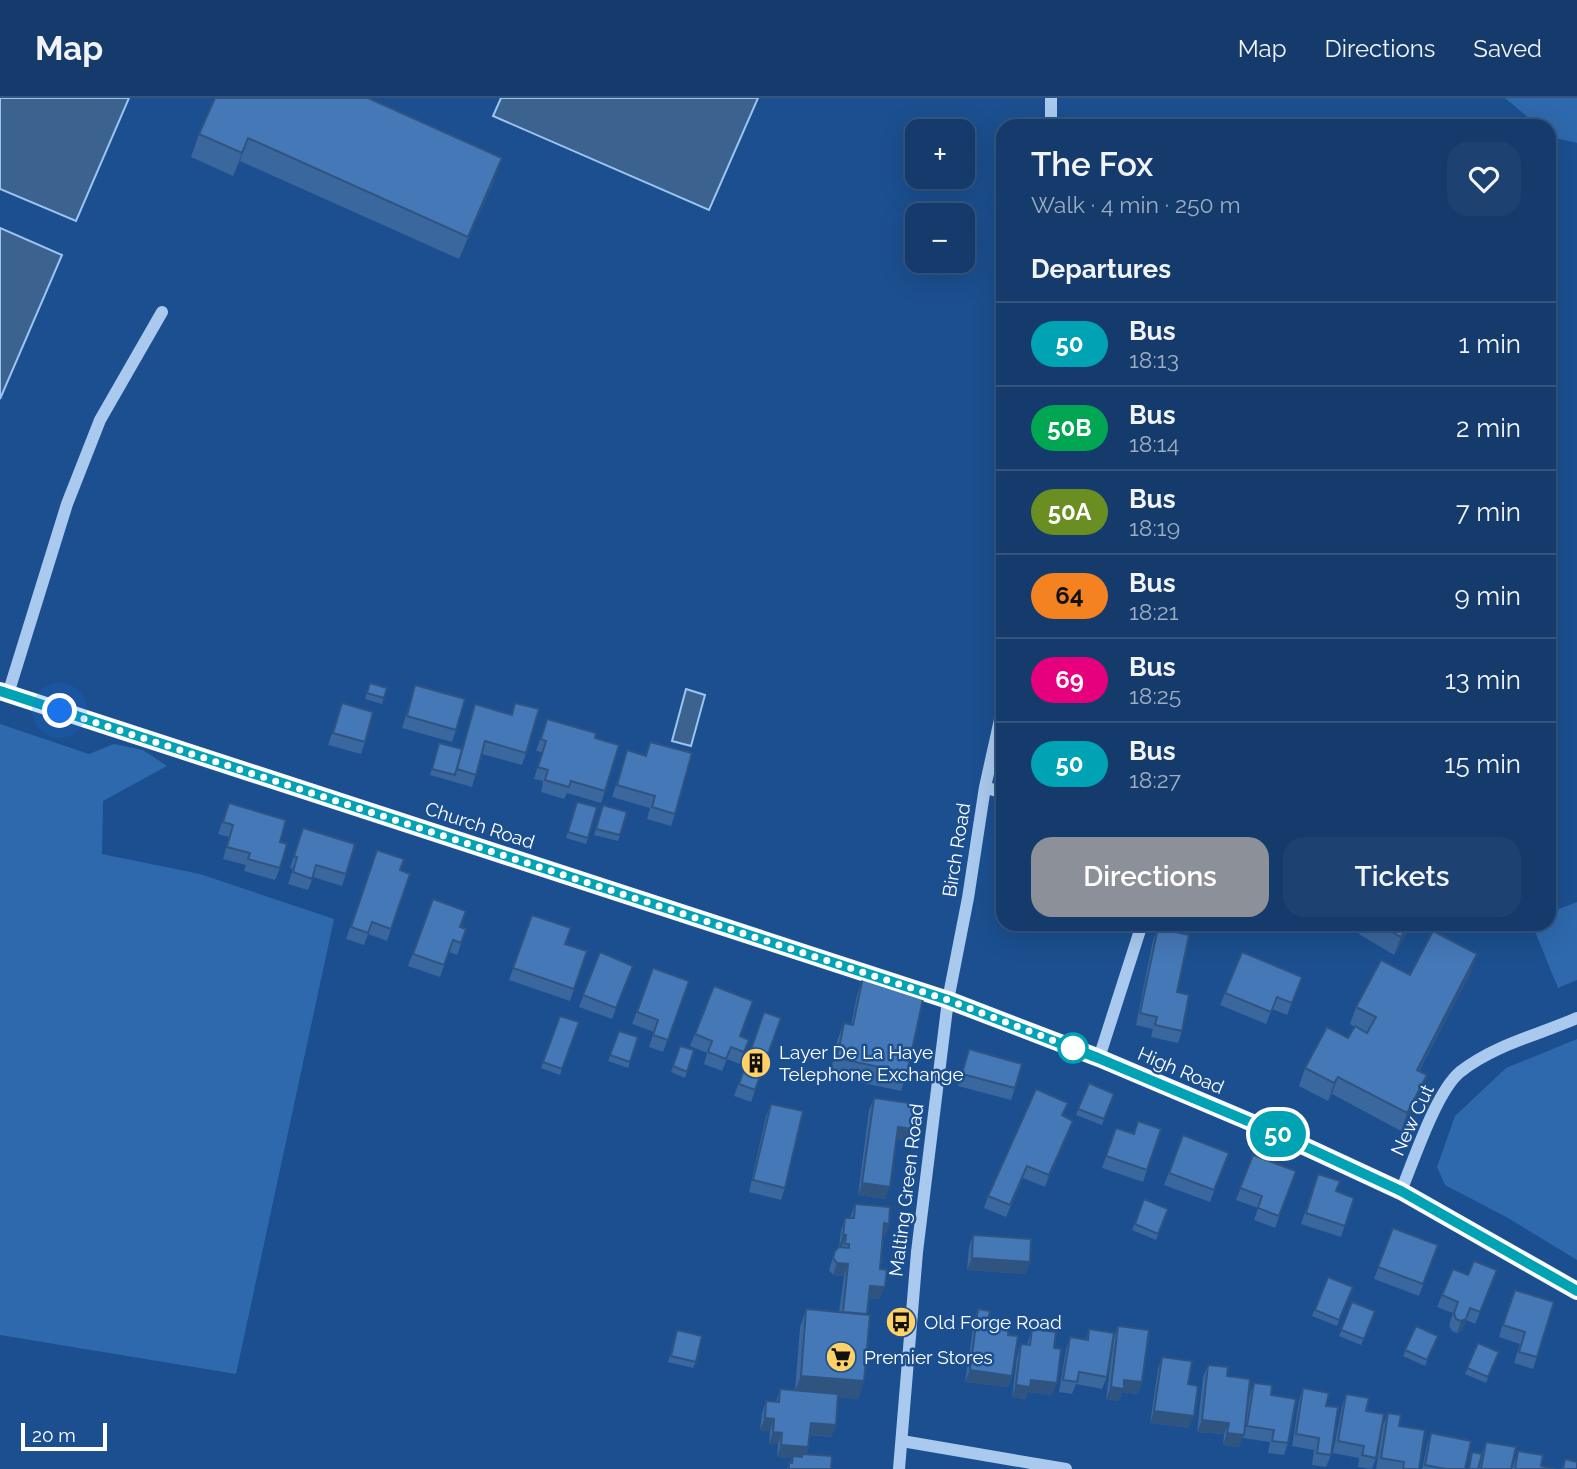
<!DOCTYPE html>
<html lang="en">
<head>
<meta charset="utf-8">
<style>
  body { margin:0; font-family:Raleway,sans-serif; background:#1d4271; color:#f1f3f6; height:100vh; display:flex; flex-direction:column; font-size:26px; white-space:nowrap }
  * { box-sizing:border-box; margin:0 }
  p { font-size:23px; color:#9dadc1 }
  .icon { flex:none; width:38px; height:38px; fill:none; stroke:currentColor; stroke-width:2; stroke-linecap:round; stroke-linejoin:round }
  .map { position:relative; flex:1; overflow:hidden }
  .panel { position:absolute; left:996px; top:21px; width:560px; height:812px; display:flex; flex-direction:column; background:#143b6b; border-radius:21px; box-shadow:0 7px 28px #0002,0 0 0 2px #33557e }
  .panel>* { flex:none }
  .badge { padding:0 14px; border-radius:23px; font-size:24px; line-height:46px }
  .fabs { position:absolute; left:905px; top:21px; display:grid; gap:14px }
  .fabs a { display:grid; place-items:center; width:70px; height:70px; border-radius:14px; background:#143b6b; box-shadow:0 7px 28px #0002,0 0 0 2px #33557e; font-size:35px }
  .scale { position:absolute; left:21px; bottom:18px; width:86px; box-sizing:border-box; padding-left:7px; border:4px solid #fff; border-top:0; font-size:19px; line-height:24px; white-space:nowrap; color:#fff; -webkit-text-stroke:5px #1b4f8f; paint-order:stroke }
  .you { position:absolute; width:35px; height:35px; margin:-18px; border:5px solid #fff; border-radius:50%; background:#1a73e8; box-shadow:0 0 0 10px #1a73e833 }
  .map>.badge { position:absolute; translate:-50% -50%; box-shadow:0 0 0 4px #fff }
  h2 { padding:0 35px; font-size:26px; line-height:63px }
  .round { display:grid; place-items:center; flex:none; width:74px; height:74px; border-radius:21px; background:#1d4271 }
  .headline { display:flex; align-items:center; justify-content:space-between; height:119px; padding:0 35px }
  h1 { font-size:33px; font-weight:600; line-height:52px }
  .action { display:flex; gap:14px; margin-top:auto; padding:14px 35px }
  .action a { flex:1; height:80px; border-radius:21px; background:#8c9099; color:#fff; font-size:28px; font-weight:600; line-height:80px; text-align:center }
  .action a+a { background:#1d4271; color:#f1f3f6 }
  ul { padding:0; list-style:none }
  li { display:flex; align-items:center; gap:21px; height:84px; padding:0 35px; border-top:2px solid #33557e }
  li div { flex:1 }
  li b { display:block; font-size:26px }
  li em { font-style:normal }
  li .badge { min-width:77px; font-weight:700; text-align:center }
  header { display:flex; align-items:center; gap:42px; box-sizing:border-box; height:98px; padding:0 35px; background:#143b6b; border-bottom:2px solid #33557e }
  header strong { font-size:33px }
  nav { display:flex; gap:38px; margin-inline-start:auto; font-size:24px }
  .map>svg:first-child { display:block }
</style>
</head>
<body>
<header>
<strong>Map</strong>
<nav><a>Map</a><a>Directions</a><a>Saved</a></nav>
</header>
<div class="map">
<svg width="1577" height="1371" viewBox="0 0 1577 1371">
  <rect width="100%" height="100%" fill="#1b4f8f"/>
  <path fill="#2e69ad" d="M1505,0H1577V45L1551,39L1549,37V28H1538Z
    M0,626L89,656L114,646L143,652L167,668L103,703L102,756L200,776L334,821L236,1276L0,1237Z
    M1577,804V882L1558,890L1532,826H1549V815Z
    M1577,941V1162L1508,1120L1445,1087L1437,1069L1455,1018L1506,970Z"/>
  <path fill="#3c6290" stroke="#9cc4f0" stroke-width="2" d="M0,0H129L76,123L0,91Z
    M501,0H758L709,112L493,18Z
    M0,130L62,157L0,301Z
    M686,591L705,597L691,648L672,643Z"/>
  <g fill="none" stroke-linecap="round" stroke-linejoin="round">
    <path stroke="#a9c9ee" stroke-width="12" d="M1051,28V0
      M8,596L67,406L100,322L162,214
      M985,689L1003,695
      M1099,960L1142,826
      M1401,1093C1414,1062 1436,994 1460,974C1494,947 1538,937 1577,920
      M902,1343L1066,1371
      M899,1371L917,1154L948,902L968,800L985,689L1003,608"/>
    <path stroke="#f0f6ff" stroke-width="18" d="M0,593L948,902L1099,960L1276,1035L1401,1093L1577,1193"/>
  </g>
  <path fill="#3a679d" d="M215,0L494,83L459,161L240,63L233,78L191,59L199,36Z
    M370,585L387,590L382,606L365,601Z
    M415,587L456,632L452,644L402,630Z
    M342,605L365,644L361,656L328,647Z
    M515,605L526,655L522,667L482,656L472,689L430,677L439,645L462,651L475,606L511,617Z
    M547,621L595,640L605,693L601,705L567,695L564,701L541,694L543,683L534,681L542,654L536,653Z
    M650,644L675,716L671,728L647,721L650,710L612,699L627,652L645,657Z
    M229,705L280,744V770L275,782L244,773L246,767L223,761L229,739L218,736Z
    M603,707L620,737L618,743L594,737Z
    M574,710L588,740L586,746L566,740Z
    M303,730L346,776L342,788L313,779L308,792L288,786L293,771L290,770Z
    M377,752L400,772L410,776L387,843L368,836L364,847L346,841Z
    M433,801L460,829L466,831L457,857L449,854L440,879L408,868Z
    M532,817L565,846L587,853L570,903L509,882Z
    M1362,826H1412L1394,857L1359,836Z
    M1158,830L1177,894L1182,933L1178,945L1151,939L1153,931L1136,927L1153,842Z
    M600,854L633,868L612,921L579,909Z
    M653,870L689,883L663,954L649,949L654,934L632,926Z
    M1471,874L1419,973L1421,995L1401,1033L1332,996L1328,1003L1299,988L1305,970L1348,940L1354,929L1350,926L1356,909L1410,877Z
    M863,879L907,975L901,993L830,978L837,943L844,925L851,927L857,897Z
    M1302,879L1287,917L1272,911L1266,926L1220,907L1225,895Z
    M714,888L740,938L749,942L740,966L727,961L722,973L704,966L707,955L690,948Z
    M764,914L781,920L751,1004L734,998Z
    M560,918L579,924L560,977L541,970Z
    M619,933L638,939L628,970L608,963Z
    M680,948L694,952L685,980L671,974Z
    M969,951L1015,990L1011,1002L958,988Z
    M1089,985L1114,996L1102,1027L1076,1017Z
    M874,1000L908,1043L896,1041L885,1101L858,1097L869,1012Z
    M771,1006L785,1090L781,1102L749,1094L766,1018Z
    M1063,1018L1073,1023L1045,1089L1023,1080L1006,1119L984,1110L988,1098Z
    M1138,1023L1161,1031L1143,1084L1102,1070L1116,1030L1133,1036Z
    M1183,1037L1229,1055L1210,1104L1164,1087Z
    M1253,1057L1296,1073L1275,1130L1254,1122L1258,1110L1236,1102Z
    M1318,1076L1336,1093L1354,1100L1341,1139L1301,1126Z
    M1144,1101L1168,1111L1156,1142L1132,1132Z
    M855,1106L889,1126L885,1138H883L880,1171V1201L869,1200L864,1283L858,1301L838,1299L836,1327L831,1339L809,1337L808,1349L806,1357L831,1371H787L792,1360L777,1359L778,1346H769L770,1333L760,1332L762,1315L766,1303L776,1304L780,1291L795,1292L800,1229L806,1211L839,1214L844,1178L833,1177L829,1172L835,1153L842,1150L839,1149L841,1132L845,1120H850Z
    M1393,1130L1438,1147L1419,1198L1374,1181Z
    M973,1137L1030,1164L1025,1176L967,1172L969,1149Z
    M1468,1177L1493,1184L1475,1226L1466,1222L1462,1233L1457,1235L1452,1233L1449,1227L1453,1215L1437,1209L1442,1197Z
    M1328,1179L1353,1189L1337,1228L1312,1218Z
    M1352,1204L1375,1213L1361,1247L1339,1238Z
    M1510,1204L1537,1259L1533,1271L1514,1265L1520,1246L1499,1239Z
    M978,1211L988,1223L1008,1237L1012,1278L1008,1289L965,1284L974,1223Z
    M1118,1228L1142,1284L1138,1296L1122,1294L1119,1303L1106,1301L1114,1240Z
    M1416,1228L1438,1238L1425,1268L1403,1258Z
    M1032,1231L1054,1250L1052,1297L1028,1294L1025,1301L1012,1299L1017,1258L1021,1246L1027,1247Z
    M1089,1231L1107,1279L1102,1291L1076,1286L1072,1296L1059,1294L1066,1251L1070,1239L1086,1242Z
    M677,1232L696,1264L693,1270L668,1264Z
    M1478,1245L1499,1254L1486,1285L1465,1276Z
    M1162,1259L1188,1286L1189,1330L1150,1325L1158,1271Z
    M1208,1267L1227,1278L1244,1334L1250,1296L1254,1285L1271,1297L1288,1345L1284,1357L1268,1355L1270,1344L1243,1340V1338L1239,1349L1223,1347L1224,1336L1197,1334L1203,1279Z
    M1303,1290L1326,1308L1331,1357L1326,1369L1312,1367L1314,1352L1292,1348L1299,1302Z
    M1346,1296L1366,1313L1376,1360L1372,1371L1358,1369L1359,1360L1333,1355L1342,1308Z
    M1388,1315L1399,1328L1419,1371H1376L1383,1327Z
    M1431,1335L1465,1371H1422L1427,1347Z
    M1486,1344L1511,1371H1479L1482,1356Z
    M1518,1353L1541,1368L1556,1371H1512Z"/>
  <path fill="#305480" d="M248,40L240,63L233,78L242,55Z
    M502,60L494,83L459,161L468,139Z
    M1408,826H1412L1394,857L1401,839Z
    M1477,856L1471,874L1410,989L1417,972Z
    M1427,977L1421,995L1401,1033L1407,1015Z
    M1338,979L1332,996L1328,1003L1334,985Z
    M1073,1023L1069,1035L1045,1089L1049,1077Z
    M898,1029L912,1031L908,1043L893,1041Z
    M862,1085L890,1089L885,1101L858,1097Z
    M884,1125L889,1126L885,1138L880,1137Z
    M843,1137H846L842,1149H839Z
    M972,1160L1030,1164L1025,1176L967,1172Z
    M837,1165L848,1166L844,1178L833,1177Z
    M870,1188L885,1189L880,1201L866,1200Z
    M1470,1210L1462,1233L1457,1235L1461,1223Z
    M970,1272L1012,1278L1008,1289L965,1284Z
    M801,1278L864,1283L858,1301L794,1295Z
    M1031,1282L1057,1285L1052,1297L1028,1294L1025,1301L1012,1299L1016,1287Z
    M1124,1282L1142,1284L1138,1296L1122,1294L1119,1303L1106,1301L1111,1289Z
    M1154,1313L1194,1318L1189,1330L1150,1325Z
    M765,1320L774,1321L770,1333L760,1332Z
    M1202,1322L1229,1325L1224,1336L1197,1334Z
    M811,1325L836,1327L831,1339L806,1336Z
    M773,1334L782,1335L778,1346H769Z
    M1227,1335L1244,1337L1239,1349L1223,1347Z
    M781,1347L808,1349L804,1361L802,1356L800,1361L777,1359Z"/>
  <path fill="#4478b7" stroke="#305480" stroke-width="2" d="M215,0H368L502,60L468,139L248,40L242,55L199,36Z
    M370,585L387,590L384,600L367,595Z
    M415,587L465,601L456,632L407,618Z
    M342,605L373,614L365,644L333,635Z
    M515,605L539,611L526,655L485,643L476,677L457,671L475,606L512,617Z
    M547,621L596,635L595,640L619,647L605,693L571,683L569,689L545,682L548,672L538,669L546,643L541,641Z
    M650,644L692,655L675,716L652,709L655,698L617,687L627,652L646,658Z
    M439,645L462,651L455,677L432,671Z
    M577,704L597,709L588,740L568,734Z
    M229,705L286,722L280,744L287,746L280,770L248,761L250,755L227,749L233,727L223,724Z
    M603,707L627,714L620,737L596,731Z
    M303,730L355,746L346,776L316,767L312,781L293,774L297,759L294,758Z
    M377,752L404,761L400,772L410,776L391,831L372,824L368,835L351,829Z
    M433,801L466,813L460,829L466,831L461,845L453,842L444,867L413,856Z
    M532,817L571,830L565,846L587,853L574,891L513,870Z
    M1378,826H1408L1401,839Z
    M1158,830L1189,837L1177,894L1189,897L1182,933L1155,927L1157,919L1140,915Z
    M1433,833L1477,856L1417,972L1427,977L1407,1015L1338,979L1334,985L1305,970L1327,929L1348,940L1355,928L1367,935L1376,919L1356,909L1381,862L1410,877Z
    M600,854L633,868L616,910L583,897Z
    M1242,854L1302,879L1292,905L1277,899L1271,914L1225,895Z
    M653,870L689,883L668,942L653,937L658,922L637,914Z
    M863,879L925,892L907,975L837,960L844,925L853,927Z
    M714,888L753,903L740,938L749,942L744,954L731,949L726,961L708,954L712,943L695,936Z
    M764,914L781,920L755,992L739,986Z
    M560,918L579,924L562,971L543,964Z
    M619,933L638,939L630,964L610,957Z
    M680,948L694,952L687,974L673,968Z
    M969,951L1022,966L1015,990L962,976Z
    M1089,985L1114,996L1104,1021L1078,1011Z
    M1036,991L1068,1005L1062,1017L1073,1023L1049,1077L1027,1068L1010,1107L988,1098Z
    M874,1000L916,1006L912,1031L898,1029L890,1089L862,1085Z
    M771,1006L803,1013L785,1090L753,1082Z
    M1138,1023L1161,1031L1147,1072L1106,1058L1116,1030L1134,1036Z
    M1183,1037L1229,1055L1214,1092L1169,1075Z
    M1253,1057L1296,1073L1279,1118L1258,1110L1262,1098L1240,1090Z
    M1318,1076L1340,1083L1336,1093L1354,1100L1345,1128L1306,1115Z
    M1144,1101L1168,1111L1158,1136L1135,1126Z
    M855,1106L890,1109L889,1126L884,1125L880,1171L887,1172L885,1189L870,1188L867,1216L843,1214L848,1166L837,1165L833,1160L835,1153L839,1149L849,1150V1146H845L846,1137H843L845,1120H854Z
    M1393,1130L1438,1147L1423,1186L1378,1169Z
    M973,1137L1031,1141L1030,1164L972,1160Z
    M1474,1163L1497,1172L1480,1214L1470,1210L1466,1221L1461,1223L1456,1221L1454,1215L1458,1204L1442,1197L1453,1171L1468,1177Z
    M1328,1179L1353,1189L1339,1222L1315,1212Z
    M1515,1192L1554,1204L1537,1259L1519,1254L1525,1234L1503,1227Z
    M1352,1204L1375,1213L1364,1241L1341,1232Z
    M806,1211L870,1217L864,1283L801,1278Z
    M978,1211L990,1213L988,1223L1009,1226L1008,1237L1018,1238L1012,1278L970,1272Z
    M1118,1228L1149,1232L1142,1284L1124,1282V1291L1111,1289Z
    M1416,1228L1438,1238L1427,1262L1405,1252Z
    M1032,1231L1056,1234L1054,1250L1061,1251L1057,1285L1031,1282L1030,1289L1016,1287L1021,1246L1030,1247Z
    M1089,1231L1114,1235L1107,1279L1079,1274L1077,1284L1063,1282L1070,1239L1088,1242Z
    M677,1232L702,1238L696,1264L671,1258Z
    M1478,1245L1499,1254L1488,1279L1467,1270Z
    M1162,1259L1192,1263L1188,1286L1198,1288L1194,1318L1154,1313Z
    M1208,1267L1228,1269L1227,1278L1250,1281L1244,1337L1227,1335L1229,1325L1202,1322Z
    M1254,1285L1272,1287L1271,1297L1296,1301L1288,1345L1272,1343L1274,1332L1247,1328Z
    M1303,1290L1329,1295L1326,1308L1338,1309L1331,1357L1317,1355L1319,1340L1296,1336Z
    M780,1291L838,1296L836,1327L811,1325L808,1349L781,1347L782,1335L773,1334L774,1321L765,1320L766,1303L779,1304Z
    M1346,1296L1369,1300L1366,1313L1384,1316L1376,1360L1362,1357L1364,1348L1338,1343Z
    M1388,1315L1401,1317L1399,1328L1425,1332L1419,1371H1403L1404,1364L1381,1360Z
    M1431,1335L1471,1343L1465,1371H1446L1425,1367Z
    M1486,1344L1516,1349L1511,1371H1481Z
    M1518,1353L1543,1357L1541,1368L1555,1371H1515Z
    M1472,1354L1482,1356L1478,1371H1469Z
    M802,1356L832,1358L831,1371H789V1365H792L793,1358L802,1359Z
    M1565,1361L1577,1364V1371H1563Z"/>
  <g fill="none" stroke-linecap="round" stroke-linejoin="round">
    <g stroke="#fff" stroke-width="16">
      <path id="line" d="M0,593L948,902L1098,960L1276,1035L1401,1093L1577,1193"/>
    </g>
    <use href="#line" stroke="#00a3b4" stroke-width="10"/>
    <path stroke="#fff" stroke-width="7" stroke-dasharray="0 12.6" d="M60,613L948,902L1073,950"/>
  </g>
  <defs>
    <g id="building-disc" transform="scale(1.575)"><circle r="9.5" fill="#ffd166" stroke="#1b4f8f"/><path d="M-4-6H4V6H1V3H-1V6H-4ZM-2.5-4.3h1.7v1.8h-1.7ZM.8-4.3h1.7v1.8H.8ZM-2.5-1h1.7V.8h-1.7ZM.8-1h1.7V.8H.8Z" fill="#111"/></g>
    <g id="bus-disc" transform="scale(1.575)"><circle r="9.5" fill="#ffd166" stroke="#1b4f8f"/><path d="M-5-6H5V4H4V6H2V4H-2V6H-4V4H-5ZM-3.5-4V0h7V-4ZM-3.5 1.2v1.5H-2V1.2ZM2 1.2v1.5H3.5V1.2Z" fill="#111"/></g>
    <g id="supermarket-disc" transform="scale(1.575)"><circle r="9.5" fill="#ffd166" stroke="#1b4f8f"/><path d="M-6-5.5h2.5l.6 2H6L4.5 2H-2.5L-4.4-4H-6ZM-1.5 3.2a1.3 1.3 0 1 0 .1 0ZM3 3.2a1.3 1.3 0 1 0 .1 0Z" fill="#111"/></g>
  </defs>
  <g fill-rule="evenodd">
    <use href="#building-disc" x="756" y="965"/>
    <use href="#bus-disc" x="901" y="1224"/>
    <use href="#supermarket-disc" x="841" y="1259"/>
  </g>
  <circle fill="#fff" stroke="#00a3b4" stroke-width="3.5" cx="1073" cy="950" r="14"/>
  <g text-anchor="middle" dominant-baseline="central" stroke-width="5" stroke-linejoin="round" paint-order="stroke">
    <g font-size="19" fill="#fff" stroke="#1b4f8f">
      <text transform="translate(480 727) rotate(18)">Church Road</text>
      <text transform="translate(956 752) rotate(-81)">Birch Road</text>
      <text transform="translate(1181 972) rotate(23)">High Road</text>
      <text transform="translate(1412 1022) rotate(-65)">New Cut</text>
      <text transform="translate(906 1092) rotate(-83)">Malting Green Road</text>
    </g>
    <g font-size="19" fill="#fff" stroke="#1b4f8f" text-anchor="start">
      <text x="779" y="954">Layer De La Haye<tspan x="779" dy="22">Telephone Exchange</tspan></text>
      <text x="924" y="1224">Old Forge Road</text>
      <text x="864" y="1259">Premier Stores</text>
    </g>
  </g>
</svg>
<div class="fabs">
<a>+</a>
<a>−</a>
</div>
<div class="scale">20 m</div>
<div class="you" style="left:60px;top:613px"></div>
<b class="badge" style="left:1278px;top:1036px;background:#00a3b4;color:#fff">50</b>
<section class="panel">
<div class="headline"><div><h1>The Fox</h1><p>Walk · 4 min · 250 m</p></div><a class="round"><svg class="icon" aria-label="heart" viewBox="0 0 24 24"><path d="M12 20l-8-8c-3-5 5-10 8-4 3-6 11-1 8 4z"/></svg></a></div>
<h2>Departures</h2>
<ul>
<li><span class="badge" style="background:#00a3b4;color:#fff">50</span><div><b>Bus</b><p>18:13</p></div><em>1 min</em></li>
<li><span class="badge" style="background:#00a651;color:#fff">50B</span><div><b>Bus</b><p>18:14</p></div><em>2 min</em></li>
<li><span class="badge" style="background:#6b8e23;color:#fff">50A</span><div><b>Bus</b><p>18:19</p></div><em>7 min</em></li>
<li><span class="badge" style="background:#f58220;color:#111">64</span><div><b>Bus</b><p>18:21</p></div><em>9 min</em></li>
<li><span class="badge" style="background:#e6007e;color:#fff">69</span><div><b>Bus</b><p>18:25</p></div><em>13 min</em></li>
<li><span class="badge" style="background:#00a3b4;color:#fff">50</span><div><b>Bus</b><p>18:27</p></div><em>15 min</em></li>
</ul>
<div class="action"><a>Directions</a><a>Tickets</a></div>
</section>
</div>
</body>
</html>
